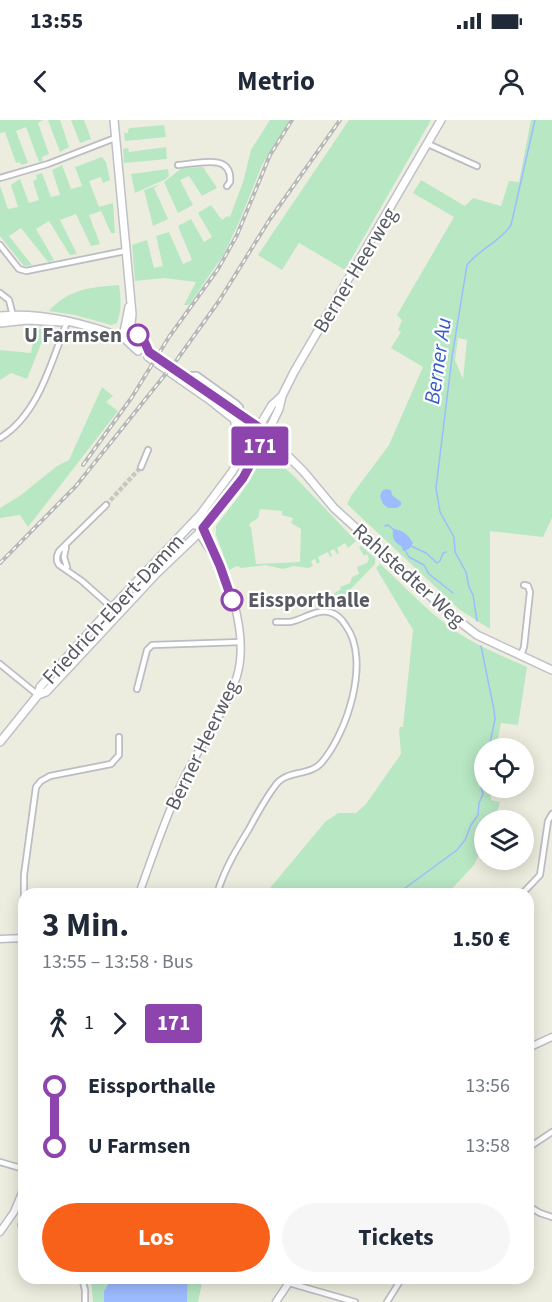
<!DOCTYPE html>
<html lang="de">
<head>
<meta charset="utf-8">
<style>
  body { margin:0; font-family:"Source Sans 3",sans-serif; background:#f6f6f7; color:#1f2937; height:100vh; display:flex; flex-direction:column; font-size:22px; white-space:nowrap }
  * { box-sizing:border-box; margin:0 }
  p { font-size:20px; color:#747a83 }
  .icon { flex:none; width:33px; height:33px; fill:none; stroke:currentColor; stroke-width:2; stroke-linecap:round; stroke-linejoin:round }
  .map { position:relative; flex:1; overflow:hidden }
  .sheet { position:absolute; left:18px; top:768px; width:516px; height:396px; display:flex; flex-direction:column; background:#fff; border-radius:18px; box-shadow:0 3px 15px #0003 }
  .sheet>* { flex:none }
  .badge { padding:0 12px; border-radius:4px; font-size:21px; line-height:39px }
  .controls { position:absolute; left:474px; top:618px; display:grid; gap:12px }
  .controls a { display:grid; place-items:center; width:60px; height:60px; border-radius:50%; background:#fff; box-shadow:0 3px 15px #0003; font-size:30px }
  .map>.badge { position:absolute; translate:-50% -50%; box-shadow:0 0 0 3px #fff }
  .legs { display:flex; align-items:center; gap:9px; height:66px; padding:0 24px; font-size:20px }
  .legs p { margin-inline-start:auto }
  .summary { display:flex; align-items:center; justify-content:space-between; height:102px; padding:0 24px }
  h1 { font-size:33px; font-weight:700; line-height:45px }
  .button { display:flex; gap:12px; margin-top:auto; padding:12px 24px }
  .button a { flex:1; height:69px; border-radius:36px; background:#f7611a; color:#fff; font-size:24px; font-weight:700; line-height:69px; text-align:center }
  .button a+a { background:#f6f6f7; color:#1f2937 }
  ul { padding:0 24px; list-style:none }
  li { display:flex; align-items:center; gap:21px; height:60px; font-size:22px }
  li i { display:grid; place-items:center; width:9px; height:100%; margin:0 8px; background:currentColor }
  li i::after { content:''; width:15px; height:15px; margin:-8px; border:4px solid; border-radius:50%; background:#fff }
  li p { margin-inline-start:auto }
  li:first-child i { background:linear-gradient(#0000 50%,currentColor 0) }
  li:last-child i { background:linear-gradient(currentColor 50%,#0000 0) }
  .status { display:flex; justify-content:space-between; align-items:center; height:42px; padding:0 30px; background:#fff; direction:ltr }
  .status svg { height:16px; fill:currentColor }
  header { display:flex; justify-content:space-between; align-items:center; height:78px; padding:0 24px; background:#fff; font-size:27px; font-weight:700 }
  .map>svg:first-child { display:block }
</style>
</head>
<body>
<div class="status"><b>13:55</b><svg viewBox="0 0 49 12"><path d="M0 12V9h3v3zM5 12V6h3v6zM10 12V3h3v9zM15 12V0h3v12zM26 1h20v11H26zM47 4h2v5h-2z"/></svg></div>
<header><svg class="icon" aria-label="back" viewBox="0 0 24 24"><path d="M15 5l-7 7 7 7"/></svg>Metrio<svg class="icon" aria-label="person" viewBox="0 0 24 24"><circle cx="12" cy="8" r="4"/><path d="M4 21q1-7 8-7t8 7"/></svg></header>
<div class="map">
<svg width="552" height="1182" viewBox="0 0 552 1182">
  <rect width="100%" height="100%" fill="#ededdf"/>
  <path fill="#b8e7c4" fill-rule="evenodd" d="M0,0H43L38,3L49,34L42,37L43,41L39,42L26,7L16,11L28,43L21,45L20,42L16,43L5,12L0,13Z
    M48,0H60L69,27L60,32Z
    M71,0H84L91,19L80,23Z
    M270,0H290L262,45L240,100L224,134L189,185H184L196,162L164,158L135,161L132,125L147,120L154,148L163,146L156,116L169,112L183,144L192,140L178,106L191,99L204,122L212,117L198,93L211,85L222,100L227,96L230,97L243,62L251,30Z
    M349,0H431L345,150L299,123L282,150L258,135Z
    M531,0H552V398L543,417L490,411V509L460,490L347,384L351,376L389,325L423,247L391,228L401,212L398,210L402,200L397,195L454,97L413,73L421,60L465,86L473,78L501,86L509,61L519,62ZM458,218L467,220L463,259L455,240Z
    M164,5L166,17L125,21L124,13H128V10L130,8Z
    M166,27L167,39L124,43L123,29L128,28L129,32Z
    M102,37L106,42L110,60L103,63L101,57L89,61L99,87L113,83L115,113H111L101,91L89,95L100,124L91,126L76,94L60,100L77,134L70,135L49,101L36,109L54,140L48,142L21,108L9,116L32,145L24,146L0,116V66L8,89L18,87L11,65L20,59L29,83L39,80L33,61L37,59L36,55L42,53L51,77L60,75L52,50L62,45L71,69L82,66L75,47Z
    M203,47L217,68L202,76L189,56L180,60L193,85L178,93L164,62L182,48Z
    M168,49L169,56L166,59L135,73L131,54Z
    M160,64L154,68L168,99L153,106L144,70Z
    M119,165C121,179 122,190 117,203L111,205L75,195L49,191C68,169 92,167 119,165Z
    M29,208L59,211L55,217L45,214L27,259L11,253L0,260V230L31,233L34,216L25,214Z
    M102,267L113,276L106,282L118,291L28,407L20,395L0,398V388L21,375L57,346L69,340Z
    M262,339L275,340L294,356L356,421L348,428L345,423L337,428L339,433L337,434L334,429L330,431L332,436L330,437L328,432L318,437L320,442L317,444L315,439L311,441L313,446L309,448L294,446L283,449L265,445L241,448L237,446L229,450L216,415V406L242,372ZM260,389L282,391V395L293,398L291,403L301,409L300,442L256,444L251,407L249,406L250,403L258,398Z
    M184,416L186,422L124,484L122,482Z
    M361,426L375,438V444L340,480L329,484L327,478L341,469L340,467L350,463L352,457L359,454L357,447L367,443L369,439L367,434L364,436L359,427Z
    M380,444C408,469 435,500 468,519C487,530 507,538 527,547L518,605L501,603L496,628H484V668H491V680L500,682L495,700H484V723L474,745L447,774H265L325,702L338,693H356L366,684L401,634L399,610L400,607H403L413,510L376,448Z
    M91,1158H112L104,1171V1182H93Z
    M188,1158H203L198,1182H187Z"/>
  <path fill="#9dbcff" d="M386,369L391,370L392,375L401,382V385L397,388H388L383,384L380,376L382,371Z
    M393,409C404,410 408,415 413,423L409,429L403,431L402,427C394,421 392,420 393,409Z
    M112,1158H188L187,1182H104V1171Z"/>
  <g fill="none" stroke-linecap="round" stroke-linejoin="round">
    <path stroke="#9dbcff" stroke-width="1.5" d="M385,406L388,405L393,409
      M411,426L426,433L437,443L440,441L443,433L446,432
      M405,430L409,437L424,445L429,454L453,473
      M477,501L473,475L469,467L466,452L455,432L454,417L440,392L436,368L452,237L467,145C479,129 500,122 511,105L535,0
      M481,526L494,590L495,599L489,628
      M397,774L457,730L465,720L471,705L478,695L479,683L483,674L481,667L484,657"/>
    <path stroke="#c8c8c0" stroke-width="4.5" stroke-dasharray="4.5 2" stroke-linecap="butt" d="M106,385L141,347"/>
    <g stroke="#bcbdc4" stroke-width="8">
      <path id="minor" d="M428,24L477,46
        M178,45C196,44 233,32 230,62L227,66
        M0,58L48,44L115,18
        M0,125L19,149L26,151L125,131
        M0,173L9,180L13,196
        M185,259L188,255H197L236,283L240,287L241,294
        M0,318C39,294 51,242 67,202
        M141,347L148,330
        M66,427L64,437L67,447
        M57,436V441L59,445L82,461L119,494
        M57,436L59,431L106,385
        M521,535L524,527L530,472L528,466L524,465
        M0,544L38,575
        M137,569L147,530L152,525L241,522
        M217,774C224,750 236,730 249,709C257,694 265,679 275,666C286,649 310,657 322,642C347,613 371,540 346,506C342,499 337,494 329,492C316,489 302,500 290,502C285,502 280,502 276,502
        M522,774L540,755L548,701L552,694
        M24,784V755L36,667L41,661L50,656L111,644L119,635V617
        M528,1028L552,1012
        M0,1042L24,1049
        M528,1086L540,1093L552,1097
        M24,1100L21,1105L24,1110
        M82,1158L85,1170V1182
        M289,1163L355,1182
        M387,1182L402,1158"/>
    </g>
    <g stroke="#bcbdc4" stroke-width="9">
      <path id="tertiary" d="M204,392L199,413L211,432
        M139,774C153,735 166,695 184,658C201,624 225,592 237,556C250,512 226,450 205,411L199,406L191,405
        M0,819L24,818
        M528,928L552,917
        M0,1112L14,1092L24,1068
        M276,1182L292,1158"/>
    </g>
    <g stroke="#bfc0ca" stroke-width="10">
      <path id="secondary" d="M114,0L132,194L130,214L135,222L267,313L278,323L285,333L304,352L334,388L450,494L477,515L552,550
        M129,187L123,217L138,231
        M0,196C43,192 86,204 127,219
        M0,203L27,200L61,202
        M148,237L211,281L273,330L285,333
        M235,303L241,317L242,336
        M38,575L46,572L155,455L199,413L232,373L263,322L279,289L282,276L294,252L441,0
        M0,622L38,575L40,567L102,498L200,395L232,352L272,285L282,276"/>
    </g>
    <use href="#minor" stroke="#fff" stroke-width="4.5"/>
    <use href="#tertiary" stroke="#fff" stroke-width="6"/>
    <use href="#secondary" stroke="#fff" stroke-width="7"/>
    <g stroke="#b7b8b8" stroke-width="4">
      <path id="rail" d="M83,345L132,277L169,217L218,149L237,115L270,35L292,0
        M0,443L76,366L176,241L219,181L270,99L340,0"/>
    </g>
    <use href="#rail" stroke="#fff" stroke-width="1.5" stroke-dasharray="4.5" stroke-linecap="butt"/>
  </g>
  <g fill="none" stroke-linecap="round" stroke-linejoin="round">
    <g stroke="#fff" stroke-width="14">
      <path id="line-1" d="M138,215L145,223L149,232L267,313L243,358L203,408L220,446L232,480"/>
    </g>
    <use href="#line-1" stroke="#8e44ad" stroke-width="9"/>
  </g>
  <g fill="#fff" stroke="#8e44ad" stroke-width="3">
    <circle cx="138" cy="215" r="10"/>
    <circle cx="232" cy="480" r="10"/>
  </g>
  <g text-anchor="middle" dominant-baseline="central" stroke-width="4.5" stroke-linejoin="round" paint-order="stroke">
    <g font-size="21" fill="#585a62" stroke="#fff">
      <text transform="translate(355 150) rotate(-59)">Berner Heerweg</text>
      <text transform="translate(409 455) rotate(42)">Rahlstedter Weg</text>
      <text transform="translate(113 489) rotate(-47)">Friedrich-Ebert-Damm</text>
      <text transform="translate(202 625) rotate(-64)">Berner Heerweg</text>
    </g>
    <g font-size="21" font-weight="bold" fill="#585a62" stroke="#fff" text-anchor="end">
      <text x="122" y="215">U Farmsen</text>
      <text x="248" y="480" text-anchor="start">Eissporthalle</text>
    </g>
    <g font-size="22" font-style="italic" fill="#365bcc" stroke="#fff">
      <text transform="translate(438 241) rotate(-82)">Berner Au</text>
    </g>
  </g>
</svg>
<div class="controls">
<a><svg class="icon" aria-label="locate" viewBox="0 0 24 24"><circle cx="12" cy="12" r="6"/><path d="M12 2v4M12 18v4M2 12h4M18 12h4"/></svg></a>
<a><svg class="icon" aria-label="layers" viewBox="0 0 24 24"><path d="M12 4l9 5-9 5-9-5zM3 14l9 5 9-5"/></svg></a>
</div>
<b class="badge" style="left:260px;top:326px;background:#8e44ad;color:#fff">171</b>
<section class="sheet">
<div class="summary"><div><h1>3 Min.</h1><p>13:55 – 13:58 · Bus</p></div><b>1.50 €</b></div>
<div class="legs"><svg class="icon" aria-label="walk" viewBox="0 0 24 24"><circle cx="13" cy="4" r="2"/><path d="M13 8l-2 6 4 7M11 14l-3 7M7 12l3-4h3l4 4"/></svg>1<svg class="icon" aria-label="forward" viewBox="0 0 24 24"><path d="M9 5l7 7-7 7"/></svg><b class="badge" style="background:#8e44ad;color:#fff">171</b></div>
<ul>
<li><i style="color:#8e44ad"></i><b>Eissporthalle</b><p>13:56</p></li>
<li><i style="color:#8e44ad"></i><b>U Farmsen</b><p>13:58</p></li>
</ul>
<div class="button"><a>Los</a><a>Tickets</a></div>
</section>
</div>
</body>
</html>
